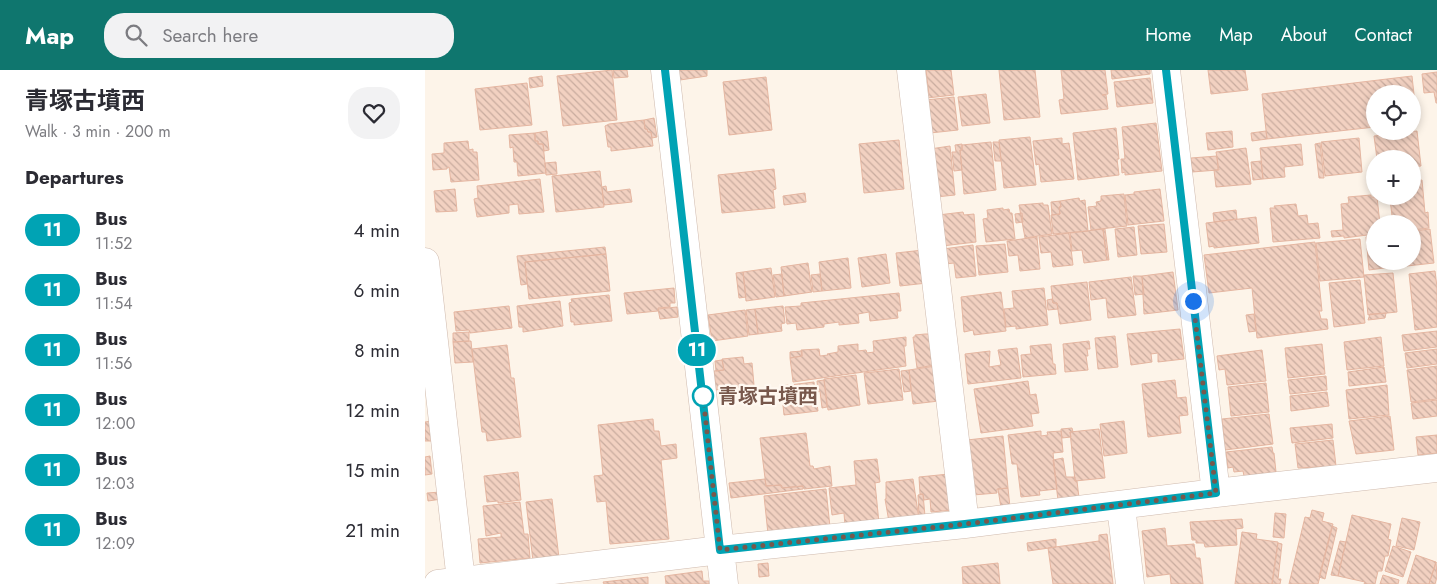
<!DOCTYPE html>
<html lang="en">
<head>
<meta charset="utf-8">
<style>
  body { margin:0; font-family:Jost,"Noto Sans JP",sans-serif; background:#f2f2f3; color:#2b2b33; height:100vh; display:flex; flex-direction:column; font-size:19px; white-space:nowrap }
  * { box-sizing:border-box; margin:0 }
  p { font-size:16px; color:#7c7c81 }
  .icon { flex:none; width:28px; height:28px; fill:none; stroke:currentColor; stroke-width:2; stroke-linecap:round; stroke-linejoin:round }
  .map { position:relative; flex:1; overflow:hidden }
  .panel { display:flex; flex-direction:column; background:#fff; width:425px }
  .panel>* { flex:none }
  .badge { padding:0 10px; border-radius:16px; font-size:18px; line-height:32px }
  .buttons { position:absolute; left:941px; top:15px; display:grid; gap:10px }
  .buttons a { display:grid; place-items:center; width:55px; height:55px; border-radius:50%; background:#fff; box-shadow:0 2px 8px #0003; font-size:25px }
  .you { position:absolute; width:25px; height:25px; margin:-12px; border:4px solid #fff; border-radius:50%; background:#1a73e8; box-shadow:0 0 0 8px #1a73e833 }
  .map>.badge { position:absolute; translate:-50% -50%; box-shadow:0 0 0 2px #fff }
  h2 { padding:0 25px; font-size:19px; line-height:45px }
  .round { display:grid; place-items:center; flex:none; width:52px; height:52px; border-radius:20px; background:#f2f2f3 }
  .headline { display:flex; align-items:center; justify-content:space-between; height:85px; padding:0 25px }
  h1 { font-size:24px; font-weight:700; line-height:38px }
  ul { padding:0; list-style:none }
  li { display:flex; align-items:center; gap:15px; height:60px; padding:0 25px }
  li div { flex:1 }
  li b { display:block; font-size:19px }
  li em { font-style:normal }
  li .badge { min-width:55px; font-weight:700; text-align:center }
  header { display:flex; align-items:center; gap:30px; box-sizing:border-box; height:70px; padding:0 25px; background:#0f766e; color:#fff }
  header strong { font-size:24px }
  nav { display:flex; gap:28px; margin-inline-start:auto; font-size:18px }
  .search { width:350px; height:45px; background:#f2f2f3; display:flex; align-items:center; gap:12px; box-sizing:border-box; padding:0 18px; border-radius:20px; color:#7c7c81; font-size:19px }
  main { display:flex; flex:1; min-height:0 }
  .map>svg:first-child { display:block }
</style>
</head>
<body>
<header>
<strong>Map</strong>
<div class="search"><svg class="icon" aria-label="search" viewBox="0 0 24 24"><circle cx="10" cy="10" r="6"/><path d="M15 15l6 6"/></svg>Search here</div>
<nav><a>Home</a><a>Map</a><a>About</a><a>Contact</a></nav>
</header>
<main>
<section class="panel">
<div class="headline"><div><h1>青塚古墳西</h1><p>Walk · 3 min · 200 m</p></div><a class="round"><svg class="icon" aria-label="heart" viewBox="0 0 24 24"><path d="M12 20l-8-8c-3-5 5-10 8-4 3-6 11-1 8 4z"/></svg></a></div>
<h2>Departures</h2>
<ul>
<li><span class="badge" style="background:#00a3b4;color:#fff">11</span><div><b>Bus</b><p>11:52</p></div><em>4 min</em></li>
<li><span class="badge" style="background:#00a3b4;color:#fff">11</span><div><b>Bus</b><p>11:54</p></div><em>6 min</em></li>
<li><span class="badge" style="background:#00a3b4;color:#fff">11</span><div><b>Bus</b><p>11:56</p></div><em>8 min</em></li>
<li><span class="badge" style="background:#00a3b4;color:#fff">11</span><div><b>Bus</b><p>12:00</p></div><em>12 min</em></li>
<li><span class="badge" style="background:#00a3b4;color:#fff">11</span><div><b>Bus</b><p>12:03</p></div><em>15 min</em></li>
<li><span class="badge" style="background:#00a3b4;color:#fff">11</span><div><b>Bus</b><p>12:09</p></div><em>21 min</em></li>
</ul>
</section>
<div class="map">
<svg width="1012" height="514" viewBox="0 0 1012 514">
  <defs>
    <pattern id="building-back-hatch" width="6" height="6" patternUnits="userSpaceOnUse" patternTransform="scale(1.25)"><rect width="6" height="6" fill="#f2d1c1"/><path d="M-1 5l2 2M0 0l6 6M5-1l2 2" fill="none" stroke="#c9ac9f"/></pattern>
  </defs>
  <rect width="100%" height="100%" fill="#fdf4e9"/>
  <path fill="url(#building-back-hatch)" stroke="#e5b6a1" d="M187,0L192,50L138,56L132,6Z
    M188,0H202L203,7L189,8Z
    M253,0H282V6L255,10Z
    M501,0H526L529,25L502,28V26L504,25Z
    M574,0H610L615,47L579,50Z
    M636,0H680L683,24L677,25H681L683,39L636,44L634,30L639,29Z
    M686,0H725V4L687,9Z
    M783,0H820L823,20L786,24Z
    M1012,2V33H1011L1009,22L999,23L997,4Z
    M117,6L118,16L105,18L104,8Z
    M987,6L992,52L988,53V24H950V57L842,69L837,24Z
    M341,7L347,60L304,65L298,12Z
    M725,8L728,33L692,37L689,12Z
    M102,13L107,55L55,60L50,19Z
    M561,24L565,53L537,56L533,27Z
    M529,27L533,60L505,63L501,30Z
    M229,48L232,67L227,68L226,62H223L222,59H220L219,50Z
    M219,50L220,59H222L223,62H226L228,76L186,81V77H183L180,56L184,54Z
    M731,53L737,101L700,105V102L697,103L696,89H700L697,57Z
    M691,58L694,89H692L694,105L653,110L648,63Z
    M122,61L124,80L119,81L118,74H113V71H110V63Z
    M807,61L808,77L783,80L781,63Z
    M841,61L842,69L827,71L826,63Z
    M992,61L996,96L988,97V89H952L949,66Z
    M110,63V71H113V74H118L121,103L93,106L92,92H89L88,77L85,78L84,65Z
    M605,67L611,115L579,118L574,70Z
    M637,68V74L644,73L649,109L616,112L614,94L611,95L608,71Z
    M934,68L937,102L900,106L896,72Z
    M474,70L479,119L439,123L434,74Z
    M43,71L44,80L48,79V82H52L54,110L26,112L24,97L22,98V99L8,100L7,84L19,83V73Z
    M566,72L571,120L539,124L535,80H537V75Z
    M568,72H574L576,91H570Z
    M895,73L899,108H894L890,74Z
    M537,74V80H535L537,100L529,101L527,82H531L530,75Z
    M876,74L878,95L859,97L860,107L838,109L835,78Z
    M525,76L530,125L511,127L505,79Z
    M821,78L826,114L791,117L789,100H794L791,82Z
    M792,86L793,100L767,102L766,88Z
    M836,91L838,109L828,110L826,92Z
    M131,92L132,104L121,105L120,93Z
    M349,99L351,119L348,120L350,138L297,143L293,105Z
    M175,101L179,137L131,142L127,106Z
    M115,109L119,142L94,144L93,134L84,135V143L52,147L49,129L53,128L52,116Z
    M997,110L1000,143L1003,142L1004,158L988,160V154H968L965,129L962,130V126H988V111Z
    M181,116L182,122L205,119L207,132L179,135L177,117Z
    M30,119L32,141L11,142L9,121Z
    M735,119L739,151L703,155L700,125L709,124V122Z
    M380,123L381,132L359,135L358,126Z
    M699,124L702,156L666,160L663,137L672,136L671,132L676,131V126Z
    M946,125V127H952L955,154H950V164L919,168V166L907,167L906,161L918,160L916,134L924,133L923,127Z
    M654,128L655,131L660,130L663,161L628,164L626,145L635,144L634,137H636L635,131Z
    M635,131L636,137H634L635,144L627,145L626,132Z
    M618,133V135H623L627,164L600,168L594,135Z
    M871,134L873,146L882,145L883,154L893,153L895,168L848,172L845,138H850L849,136Z
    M578,138V140L584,139L585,143H587L590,169L561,172L558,149L563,148L562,140Z
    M811,140L812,149L789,152L788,143Z
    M538,142L539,145L549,144L551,172L517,176L513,145Z
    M597,143L598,152L591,153L590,144Z
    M831,147L834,173L789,178V176L784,177L781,153Z
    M739,154L742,182L716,184L713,156Z
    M709,157L712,185L693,187L690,159Z
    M678,159H680L684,190H682Z
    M678,159L682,190L659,193L657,180L647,181L645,163Z
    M1005,159L1009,193L982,196L981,191H988V161Z
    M644,163L648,195L628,197L626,182L616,183L614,167Z
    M950,165V191H967V197L944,200L941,167Z
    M612,167L615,199L595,201L593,185L584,186L582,171Z
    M935,169L939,207L895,211L891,173Z
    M890,172L897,241H894L896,249H902L903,259L832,268L827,218L784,223L779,185Z
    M580,174L583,202L554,205L551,176Z
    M548,175L551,206L531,208L529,193L520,194L518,179Z
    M180,177L181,184L100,192L102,214L96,215L92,186Z
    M498,180L502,213L475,216L471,183Z
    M181,184L185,221L104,229L100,192Z
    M461,184L465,213L437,217L433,188Z
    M423,188L426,218L397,221L394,192Z
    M383,193L387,222L359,226L356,197Z
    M346,198L350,227L321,231L318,202Z
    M1010,201L1012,217V257L990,260L984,204Z
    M318,202L321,227L314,228L311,203Z
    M748,202L753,240L719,244L717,206Z
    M968,203L972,242L943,245L939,205Z
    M357,204L359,226L351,227L348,205Z
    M395,204L397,221L388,222L386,205Z
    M708,206H717L719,224L710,225Z
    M706,207L711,245L683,248L681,228L666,230L664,212Z
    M935,210L940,253L909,257L904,213Z
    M662,212L666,250L635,254L632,233H628L626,216Z
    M249,218L250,233H245V237L233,238V241L202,244L199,223Z
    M619,218L623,255L591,259V256L581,257L579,239L589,238L587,221Z
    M576,222L581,261L549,265L548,260L539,262L536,227Z
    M474,223L476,241H472L473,248L445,251L444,242L433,244L434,253L414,255V252L399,254V257L372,260L371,253L362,254L360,237L376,236V233Z
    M184,225L187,251L149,255V252H146L144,233L147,232L146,229Z
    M627,229L628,233H632L633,239L623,240L622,230Z
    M135,231L138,256L98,262V257H94L92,236Z
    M84,236L87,258L45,263L44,260L31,261L29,242Z
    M358,236L360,253L356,254L357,261L333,264L330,239Z
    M252,237L253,247L235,249L233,239Z
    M330,239L333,264L324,265L321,240Z
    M320,240L323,266L287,271L283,245Z
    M961,243L960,248L943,250L945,244Z
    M829,244L831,261L824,262L821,245Z
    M755,259L759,289L733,292V283L726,284L727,292L706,295L702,264Z
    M1012,261V277L979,281L977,265Z
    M44,262V271L28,272V263Z
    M500,264H506L510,295L492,298L488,267H490V265Z
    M690,266L693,297L673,299L670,268Z
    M481,267V276H479L481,296L368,312L365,288L377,286L376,280L394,279L395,286L403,285L402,284L413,282V276L433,274V281L441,280L442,283L449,282L448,271Z
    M956,267L959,296L922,300L919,272Z
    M46,271L48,292L30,293L28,272Z
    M664,271L665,279H662L663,286H661L663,300L640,302L638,274Z
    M626,274L628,294H630L631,304L598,307L596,285L606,284L605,276Z
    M897,274L900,304L863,308L860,278Z
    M82,275L86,308H89L96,367L62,371L61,362H57L47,279Z
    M592,278L596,308L543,314L540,284L565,281L564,297L576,295L573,280Z
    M1012,279V294L982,298L980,283Z
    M837,280L841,311L802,315L800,299L794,300L792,286Z
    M377,281V286L365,288V282Z
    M318,287L319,294L327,293L329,315L291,320L289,301L299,300L297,289Z
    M297,290L299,300L291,301L290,291Z
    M510,296L514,331L488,334L484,300Z
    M1012,296V329L986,332L982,300Z
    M959,297L961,312L924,316L923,302Z
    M474,299L478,330L443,334L439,303Z
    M484,300L486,321L479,322L476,301Z
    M431,305L435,335L403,340L399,309Z
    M901,306L902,320L865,324L863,310Z
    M399,310L402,337L397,338L395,321L393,322L392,311Z
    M750,310L752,328L761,327L763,345L754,346L756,363L723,367L717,314Z
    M603,311L605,325L611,324L614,343L606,344L608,356L556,363L549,319Z
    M389,312L393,341L359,345L356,316Z
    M841,313L844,342L806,346L803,317Z
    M962,315L964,345L924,349L921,320Z
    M902,322L904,336L866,341L865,326Z
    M1012,330V346L988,349L986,333Z
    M844,344L848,374L800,380L797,349Z
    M965,346L969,380L931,384L924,351Z
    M228,349L229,361H234L236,376L251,374L252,388L236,390L244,469L185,474L181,431L172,432L169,406L178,405L173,355Z
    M7,351L8,371H0V352Z
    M699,351L702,383L679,386L675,354Z
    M907,354L908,368L867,373L865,358Z
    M647,358L648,362H645L646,367L637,368L636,359Z
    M674,359L680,408L650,411L645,362Z
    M616,361V366L623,365L622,362L636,361L638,382L628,383L632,419L614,421L615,425L596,427L592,394H587L583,365Z
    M381,363L385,396H388L389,399L405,396L407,416L379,419L378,416L357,418L356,415L341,416L335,368Z
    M1012,365V383L993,385L991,367Z
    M578,366L583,418L572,419V423L548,425L542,370Z
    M908,370L911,396L873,398L870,374Z
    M847,377L848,383H849L851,402L819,406L818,401L809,402L808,397L803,398L801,382Z
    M5,386L7,404L0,405V387Z
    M638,388L641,407H650V411H652L654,428L633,430L628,390Z
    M452,389L455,412L450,413L454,453L420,456L419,443L407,445L404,418L431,415L429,391Z
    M93,402L96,430L73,433V431L62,432L59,406Z
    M524,404L528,440L506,442L505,429L499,430L498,424H495L494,407Z
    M340,409L341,416L356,415L357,418L378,416V419L306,428L304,413Z
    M488,409L494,449L464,452L460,429H461V412Z
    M583,418L585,437L576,438L573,419Z
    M401,419L405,457L343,464L339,426Z
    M16,422L17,429L3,431L2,423Z
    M498,424L500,446L494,447L493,425Z
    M127,429L134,488L108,491L101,432Z
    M95,432L99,464H103L105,488L55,493L53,469L76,467V463L61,466L58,436Z
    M887,440L899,443L897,451L908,454L893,514H864L880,447L885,448Z
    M850,443L861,444L859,468L848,467Z
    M927,445L966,454L963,469L966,470L963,486H960L957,501H953L950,514H939L940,512L913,506Z
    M977,448L995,452L989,480L971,476Z
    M817,449L818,458L811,459L812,475L780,477L779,473H771V470H767L765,452Z
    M907,456L912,458L900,509L894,507Z
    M740,458L742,476L769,474L771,488H775L778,514H746L745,504L722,507L717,461Z
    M817,462L832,464L831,469L853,472L847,514H810Z
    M682,464L688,514H628L623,478L674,471V465Z
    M631,469V477L603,481L602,473Z
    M915,471L921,472L913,506L906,505Z
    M853,473L857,474L853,509H856L855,514H847Z
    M968,476L986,482L978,507L960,501Z
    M991,485L1011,492L1004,514H982Z
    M1011,492L1012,507L1010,514H1004Z
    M343,493L344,506L334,507L333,494Z
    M573,493L575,514H538L537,497Z
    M277,501L278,511H284V514H241L240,506Z
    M958,505L974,510L973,514H955Z
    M223,507V514H179L178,512Z"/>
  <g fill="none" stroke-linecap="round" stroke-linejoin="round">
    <g stroke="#cfbaae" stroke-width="29">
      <path id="minor" d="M240,0L299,514
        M486,0L540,454
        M741,0L791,423
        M0,192L36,511
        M696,436L705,514
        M13,514L295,480L540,454L791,423L1012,398"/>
    </g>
    <use href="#minor" stroke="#fff" stroke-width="28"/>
  </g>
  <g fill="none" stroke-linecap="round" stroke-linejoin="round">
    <g stroke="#fff" stroke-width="11">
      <path id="line" d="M240,0L295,480L540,454L791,423L741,0"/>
    </g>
    <use href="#line" stroke="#00a3b4" stroke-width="8"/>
    <path stroke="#78584c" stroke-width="5" stroke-dasharray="0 9" d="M278,326L295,480L540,454L791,423L768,231"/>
  </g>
  <circle fill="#fff" stroke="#00a3b4" stroke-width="2.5" cx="278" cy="326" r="10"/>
  <g text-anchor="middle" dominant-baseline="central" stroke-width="4.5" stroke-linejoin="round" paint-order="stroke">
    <g font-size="20" font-weight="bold" fill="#78584c" stroke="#fff8f0" text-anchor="start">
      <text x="293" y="326">青塚古墳西</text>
    </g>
  </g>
</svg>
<div class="buttons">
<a><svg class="icon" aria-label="locate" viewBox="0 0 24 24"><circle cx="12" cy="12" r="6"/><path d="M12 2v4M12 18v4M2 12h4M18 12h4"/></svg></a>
<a>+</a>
<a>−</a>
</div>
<div class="you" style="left:768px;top:231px"></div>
<b class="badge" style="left:272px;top:280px;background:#00a3b4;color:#fff">11</b>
</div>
</main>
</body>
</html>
